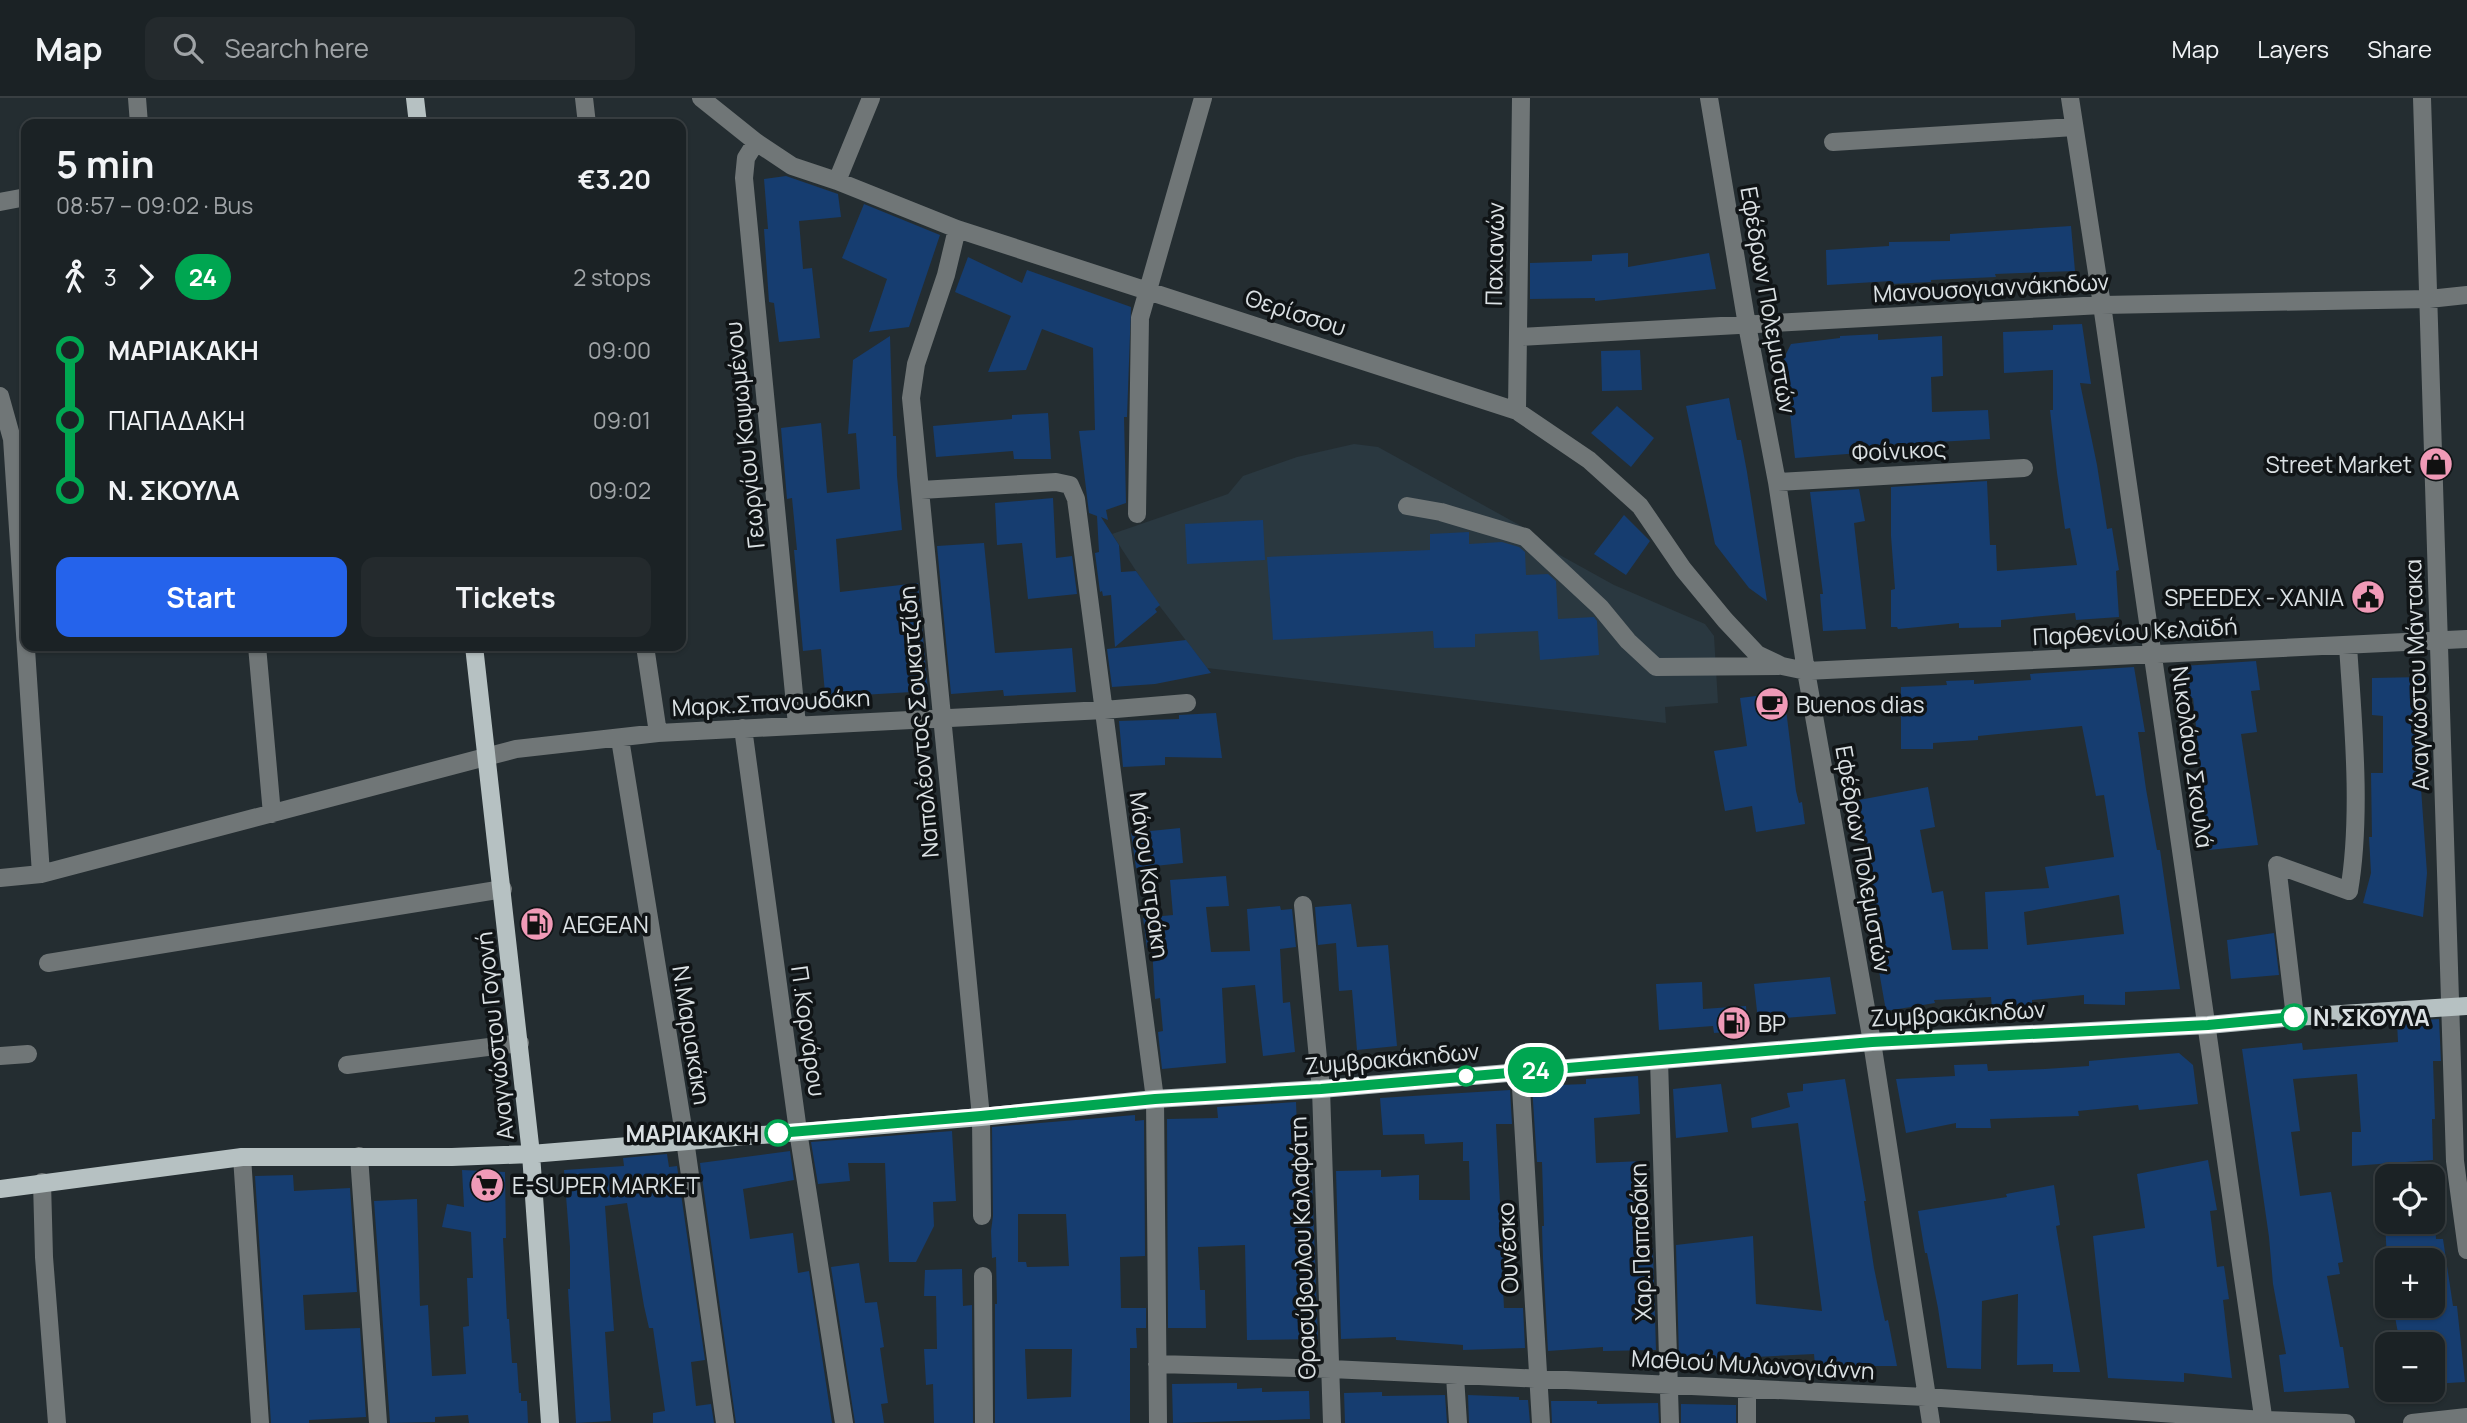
<!DOCTYPE html>
<html lang="en">
<head>
<meta charset="utf-8">
<style>
  body { margin:0; font-family:Manrope,sans-serif; background:#242a2d; color:#f1f3f6; height:100vh; display:flex; flex-direction:column; font-size:26px; white-space:nowrap }
  * { box-sizing:border-box; margin:0 }
  p { font-size:23px; color:#a0a4a7 }
  .icon { flex:none; width:38px; height:38px; fill:none; stroke:currentColor; stroke-width:2; stroke-linecap:round; stroke-linejoin:round }
  .map { position:relative; flex:1; overflow:hidden }
  .sheet { position:absolute; left:21px; top:21px; width:665px; height:532px; display:flex; flex-direction:column; background:#1b2225; border-radius:14px; box-shadow:0 2px 5px #0004,0 0 0 2px #393f42 }
  .sheet>* { flex:none }
  .badge { padding:0 14px; border-radius:23px; font-size:24px; line-height:46px }
  .fabs { position:absolute; left:2375px; top:1066px; display:grid; gap:14px }
  .fabs a { display:grid; place-items:center; width:70px; height:70px; border-radius:14px; background:#1b2225; box-shadow:0 2px 5px #0004,0 0 0 2px #393f42; font-size:35px }
  .map>.badge { position:absolute; translate:-50% -50%; box-shadow:0 0 0 4px #fff }
  .legs { display:flex; align-items:center; gap:10px; height:77px; padding:0 35px; font-size:23px }
  .legs p { margin-inline-start:auto }
  .headline { display:flex; align-items:center; justify-content:space-between; height:119px; padding:0 35px }
  h1 { font-size:38px; font-weight:700; line-height:52px }
  .button { display:flex; gap:14px; margin-top:auto; padding:14px 35px }
  .button a { flex:1; height:80px; border-radius:14px; background:#2563eb; color:#fff; font-size:28px; font-weight:700; line-height:80px; text-align:center }
  .button a+a { background:#242a2d; color:#f1f3f6 }
  ul { padding:0 35px; list-style:none }
  li { display:flex; align-items:center; gap:24px; height:70px; font-size:26px }
  li i { display:grid; place-items:center; width:10px; height:100%; margin:0 9px; background:currentColor }
  li i::after { content:''; width:18px; height:18px; margin:-9px; border:5px solid; border-radius:50%; background:#1b2225 }
  li p { margin-inline-start:auto }
  li:first-child i { background:linear-gradient(#0000 50%,currentColor 0) }
  li:last-child i { background:linear-gradient(currentColor 50%,#0000 0) }
  header { display:flex; align-items:center; gap:42px; box-sizing:border-box; height:98px; padding:0 35px; background:#1b2225; border-bottom:2px solid #393f42 }
  header strong { font-size:33px }
  nav { display:flex; gap:38px; margin-inline-start:auto; font-size:24px }
  .search { width:490px; height:63px; background:#242a2d; display:flex; align-items:center; gap:18px; box-sizing:border-box; padding:0 24px; border-radius:14px; color:#a0a4a7; font-size:26px }
  .map>svg:first-child { display:block }
</style>
</head>
<body>
<header>
<strong>Map</strong>
<div class="search"><svg class="icon" aria-label="search" viewBox="0 0 24 24"><circle cx="10" cy="10" r="6"/><path d="M15 15l6 6"/></svg>Search here</div>
<nav><a>Map</a><a>Layers</a><a>Share</a></nav>
</header>
<div class="map">
<svg width="2467" height="1325" viewBox="0 0 2467 1325">
  <rect width="100%" height="100%" fill="#242d31"/>
  <path fill="#2a3840" d="M1354,346L1378,349L1427,376L1532,434L1558,456L1614,487L1705,526L1714,538L1718,605L1665,609L1666,625L1207,570L1155,502L1112,436L1228,396L1243,378L1297,359Z"/>
  <path fill="#163d70" fill-rule="evenodd" d="M786,78L838,96L841,119L799,123L803,171L812,170L820,240L779,244L774,205L769,204L764,131H768L764,81Z
    M864,106L940,137L909,229L869,234L887,181L842,160Z
    M2071,128L2075,173L1995,176L1996,179L1931,182V184L1891,186V183L1827,187L1826,152L1889,148V144L1950,143V136Z
    M1628,155V169L1709,155L1716,191L1595,203V200L1530,201V165L1592,163V157Z
    M968,159L1022,185L1027,172L1131,209L1127,319H1124L1126,405L1106,412L1108,422L1101,419L1119,447L1121,474L1136,473L1160,507L1155,511L1157,514L1115,549L1111,497L1103,498L1102,493L1100,494L1095,455L1099,454L1097,418L1089,415L1079,333L1095,332L1093,250L1042,231L1026,272L988,274L1011,218L955,194Z
    M2082,226L2091,286L2080,285L2097,367L2107,431L2112,430L2119,472L2116,473L2119,519L2076,522L2075,515L2001,522V529L1959,530V525L1898,531L1897,529H1891V492L1895,491L1891,438V389L1987,383L1990,447H1996L1997,473L2077,467L2070,430L2065,431L2057,375L2050,312H2053V272L2004,275L2003,234L2053,232V227Z
    M1878,236V242L1942,238L1943,278L1931,279L1932,314L1988,312L1990,341L1885,347L1886,353L1795,360L1788,298H1782L1781,266L1791,246L1840,240V238Z
    M890,238L893,338H896L897,378L902,432L836,441L840,494L918,485L928,593L862,597V603L826,606L821,551L803,553L794,452H797L792,400L787,401L781,330L821,325L827,395L860,391L856,335L848,336L853,262Z
    M1640,252L1642,292L1602,293L1601,253Z
    M1729,300L1737,342H1741L1747,374L1767,503L1749,490L1715,446L1686,308Z
    M1617,308L1654,340L1631,369L1591,335Z
    M1048,315L1051,361H1014L1013,353L936,359L933,328L1012,321V317Z
    M1859,391L1865,423L1854,425L1866,531L1823,533L1820,496H1823L1810,394Z
    M1053,400L1056,460L1072,458L1077,496L1028,501L1022,445L997,447L995,405Z
    M1624,417L1650,443L1626,477L1594,456Z
    M1263,422L1265,462L1187,466L1185,426Z
    M1469,434V446L1502,444L1519,449L1525,454L1526,477L1548,476L1556,483L1558,521L1594,519L1597,523L1599,557L1540,562L1538,533L1475,536V549L1434,550L1433,533L1273,542L1267,459L1430,452V436Z
    M984,445L995,555L1072,550L1076,594L1004,598L1003,592L951,596L937,448Z
    M1186,542L1211,575L1155,586L1112,589L1107,551Z
    M2256,563L2260,592L2251,593L2257,634L2241,636L2258,747L2209,752L2193,600H2188L2183,568Z
    M2134,569L2145,634H2138L2146,691L2157,752H2160L2180,891L2125,894V907L2084,906V897L2032,902V907L1992,911L1991,899L1934,902L1935,905L1886,913L1859,759L1868,757L1859,702L1928,689L1935,729L1920,732L1932,795L1943,793L1952,852L1988,851L1985,794L2049,790L2045,769L2114,759L2104,697L2096,698L2082,628L1978,638V642L1933,645V651H1901V589L1947,587L1946,583L1974,582V586L2031,582L2030,576ZM2119,797L2124,836L2027,847L2024,814Z
    M2422,579L2424,662H2419L2427,775L2423,819L2363,805L2371,775L2369,739H2372L2371,675H2383V618L2372,617V580Z
    M1762,591L1780,595L1785,603L1796,693L1799,705L1802,704L1805,726L1756,734L1752,708L1725,713L1714,653L1747,648L1740,600L1764,597Z
    M1216,615L1222,660L1165,659V667L1123,669L1119,623L1179,621V617Z
    M1180,730L1183,765L1136,770L1131,735Z
    M1226,778L1229,808L1206,809L1211,854L1250,853L1247,811L1280,808L1281,812L1292,811L1296,849L1280,851L1283,905L1290,904L1295,954L1263,958L1255,887L1222,890L1226,965L1162,971L1158,934L1163,933L1160,900L1155,901L1152,849L1147,850L1143,820L1173,817L1170,782Z
    M1351,806L1357,849L1388,847L1397,948L1357,952L1352,892L1339,893L1336,845L1318,847L1315,809Z
    M2274,835L2279,877L2231,881L2227,842Z
    M1830,879L1836,916L1758,922L1754,886Z
    M1702,884L1703,911L1746,908L1748,932L1714,935L1713,928L1659,932L1656,886Z
    M2439,921L2441,963H2433L2435,1021H2432L2433,1062L2352,1068V1034H2361L2357,976L2293,981L2300,1033L2291,1034L2300,1098L2331,1094L2343,1164L2338,1165L2340,1176L2327,1178L2340,1249H2343L2349,1290L2284,1294L2279,1257L2286,1256L2273,1186L2269,1139L2242,951L2302,945L2303,952L2398,944L2397,924Z
    M2179,955L2193,967L2198,1006L2139,1012L2138,1007L2078,1013L2079,1018L1990,1021L1991,1030H1956V1025L1906,1035L1896,981L1955,978L1954,967L1987,966L1988,973L2045,971L2089,968V963Z
    M1638,978L1640,1016L1594,1020L1596,1065L1643,1063L1645,1152L1653,1150L1656,1252L1603,1253V1249L1548,1253L1543,1161L1542,1128H1544L1542,1064H1537L1532,988L1586,986V981Z
    M1845,981L1866,1103H1864L1874,1170L1885,1223L1888,1222L1897,1268H1815L1814,1256L1756,1259V1261L1679,1260L1676,1147L1753,1138L1756,1206L1822,1213L1798,1025L1752,1030L1751,1020L1790,1009L1787,995L1803,993V986Z
    M1721,986L1728,1034L1676,1040L1673,991Z
    M1510,992L1512,1026H1496L1501,1126H1508V1169H1502L1504,1210H1523L1525,1250L1463,1252V1247L1396,1242V1239L1341,1241L1336,1073L1381,1072V1079L1419,1077V1102H1470L1469,1063H1463V1044L1425,1046L1424,1036L1383,1037L1380,1000Z
    M1296,1004L1299,1079H1312L1318,1241L1247,1242L1245,1147L1198,1149L1200,1192H1205L1206,1230H1168L1167,1021L1218,1020L1217,1009Z
    M1135,1017V1023L1144,1022L1145,1158L1120,1159L1121,1210H1146V1230H1136L1137,1250H1130V1325H995V1206H997L996,1159L992,1160L991,1133L993,1118L992,1029ZM1018,1116H1066L1069,1168L1027,1169L1026,1164H1018ZM1025,1251H1072L1071,1299L1027,1301Z
    M952,1033L956,1103L933,1104L934,1128L916,1164H889L885,1065H848L850,1083L818,1086L811,1044Z
    M790,1053L794,1082L743,1091L750,1141L793,1135L798,1175L809,1173L832,1325H736L700,1065Z
    M667,1056L669,1069L677,1068L705,1262L691,1264L696,1308L711,1306L714,1325H653V1315L665,1313L653,1230H649L644,1208L627,1105L605,1108L614,1233L605,1234L611,1323L576,1325L568,1191H570V1149L564,1072L624,1068L623,1060Z
    M2208,1062L2217,1112L2210,1113L2217,1169L2224,1168L2229,1201L2223,1202L2232,1280L2184,1275V1284L2108,1280L2093,1138L2145,1130L2137,1076Z
    M462,1072L505,1074L506,1140H503L507,1221H509L512,1265H517L519,1295H521V1303H527L528,1325H469L468,1317L435,1319V1324L390,1325L374,1103L417,1101L420,1208L428,1207L432,1278L466,1276L463,1229L469,1228L467,1180H473L471,1134L442,1129L447,1106L464,1109Z
    M293,1077L294,1093L350,1090L357,1194L303,1197L305,1232L360,1230L366,1319L309,1322V1325H271L255,1078Z
    M2054,1087L2060,1127L2056,1128L2080,1274H2053V1266L2017,1267L2018,1196L1982,1203L1981,1271L1947,1270L1938,1210L1927,1155H1925L1918,1113L2007,1099L2006,1096Z
    M2385,1124H2435L2436,1141H2443L2453,1208H2457L2465,1284L2432,1286V1246H2400L2393,1208H2432V1162H2387Z
    M859,1165L865,1205L877,1204L884,1249L880,1250L888,1305L881,1306L884,1325H855L831,1169Z
    M962,1171L963,1208L972,1207L973,1325H934L933,1286L926,1287L924,1251H937L936,1198H924L925,1172Z
    M1237,1285V1291L1262,1290V1294L1309,1293L1310,1321L1173,1325L1172,1286Z
    M1382,1294V1298L1445,1297L1447,1325H1345L1344,1295Z
    M1468,1297L1519,1299V1302H1528L1530,1325H1469Z
    M1551,1303H1597V1306L1658,1305L1659,1325H1552Z
    M1681,1306L1736,1307V1325H1681Z"/>
  <g fill="none" stroke-linecap="round" stroke-linejoin="round">
    <path stroke="#707677" stroke-width="18" d="M137,0L139,26
      M584,0L587,26
      M701,0L756,44L792,68L837,83L957,131L1517,313L1589,362L1640,408L1683,471L1725,522L1757,556L1782,568L1806,573L2467,541
      M1709,0L1747,227L1777,384L1806,573L1872,944L1931,1325
      M2070,0L2102,207L2264,1325
      M2422,0L2455,1063L2467,1152
      M756,44L746,60L744,80L797,627
      M1833,44L2074,29
      M837,83L871,0
      M0,104L26,99
      M957,131L946,177L916,266L911,300L981,1019L982,1118
      M1518,239L2102,207L2429,201L2467,197
      M0,298L12,341L41,776
      M1517,313L1521,0
      M1777,384L2024,370
      M921,392L1056,384L1070,387L1076,401L1155,1001L1158,1325
      M1407,408L1441,414L1525,439L1600,509L1628,543L1656,569L1779,568
      M1137,416L1140,220L1203,0
      M257,548L272,716
      M645,548L658,635
      M743,630L798,1033L844,1325
      M620,641L685,1042L725,1325
      M0,780L41,776L516,651L658,635L1104,612L1187,605
      M1303,807L1321,991L1332,1325
      M48,865L503,791
      M2295,919L2277,767L2349,793C2362,717 2353,624 2348,548
      M0,958L28,956
      M1659,962L1670,1325
      M347,967L520,945
      M1520,973L1541,1325
      M359,1058L378,1325
      M242,1059L260,1325
      M42,1084L44,1159L57,1325
      M983,1178L984,1325
      M1157,1266L1331,1271L1926,1299L2264,1322L2346,1325
      M1455,1278L1458,1325
      M1747,1325V1291
      M2412,1325L2467,1319"/>
    <path stroke="#b6c1c2" stroke-width="18" d="M415,0L418,26
      M474,548L531,1056L550,1325
      M0,1091L242,1059H452L531,1056L981,1019L1155,1001L1321,991L1872,944L2208,927L2295,919L2467,908"/>
  </g>
  <g fill="none" stroke-linecap="round" stroke-linejoin="round">
    <g stroke="#fff" stroke-width="16">
      <path id="line-1" d="M778,1035L981,1018L1155,1001L1321,991L1872,944L2208,927L2294,919"/>
    </g>
    <use href="#line-1" stroke="#00a651" stroke-width="10"/>
  </g>
  <defs>
    <g id="shop-disc" transform="scale(1.75)"><circle r="9.5" fill="#f09ab7" stroke="#101416"/><path d="M-5-2.5h2.3a2.7 3.5 0 0 1 5.4 0H5L5.5 6h-11ZM-1.5-2.5h3a1.5 2.3 0 0 0-3 0Z" fill="#111"/></g>
    <g id="civic-disc" transform="scale(1.75)"><circle r="9.5" fill="#f09ab7" stroke="#101416"/><path d="M-.6-6.5H3V-4.5H.6V-3L4-1V1h2V6H-6V1h2V-1L-.6-3ZM-1.2 2.5V6h2.4V2.5Z" fill="#111"/></g>
    <g id="cafe-disc" transform="scale(1.75)"><circle r="9.5" fill="#f09ab7" stroke="#101416"/><path d="M-5.5-4.5H6V0H3Q3 3.5 0 3.5H-2.5Q-5.5 3.5-5.5 0ZM3-3.2v2h1.7v-2ZM-6 4.5H4V6H-6Z" fill="#111"/></g>
    <g id="fuel-disc" transform="scale(1.75)"><circle r="9.5" fill="#f09ab7" stroke="#101416"/><path d="M-5.5-6h7V0h2V4h1.3V-2.5L3-4.5l.8-.8L6-3V5H2.5V1h-1V6h-7ZM-4.2-4.7v3.2H.2V-4.7Z" fill="#111"/></g>
    <g id="supermarket-disc" transform="scale(1.75)"><circle r="9.5" fill="#f09ab7" stroke="#101416"/><path d="M-6-5.5h2.5l.6 2H6L4.5 2H-2.5L-4.4-4H-6ZM-1.5 3.2a1.3 1.3 0 1 0 .1 0ZM3 3.2a1.3 1.3 0 1 0 .1 0Z" fill="#111"/></g>
  </defs>
  <g fill-rule="evenodd">
    <use href="#shop-disc" x="2436" y="366"/>
    <use href="#civic-disc" x="2368" y="499"/>
    <use href="#cafe-disc" x="1772" y="606"/>
    <use href="#fuel-disc" x="537" y="826"/>
    <use href="#fuel-disc" x="1734" y="925"/>
    <use href="#supermarket-disc" x="487" y="1087"/>
  </g>
  <g fill="#fff" stroke="#00a651" stroke-width="3.5">
    <circle cx="2294" cy="919" r="12"/>
    <circle cx="1466" cy="978" r="9"/>
    <circle cx="778" cy="1035" r="12"/>
  </g>
  <g text-anchor="middle" dominant-baseline="central" stroke-width="7" stroke-linejoin="round" paint-order="stroke">
    <g font-size="23" fill="#dbe1e4" stroke="#101416">
      <text transform="translate(1494 156) rotate(-89)">Παχιανών</text>
      <text transform="translate(1991 189) rotate(-3)">Μανουσογιαννάκηδων</text>
      <text transform="translate(1769 202) rotate(80)">Εφέδρων Πολεμιστών</text>
      <text transform="translate(1296 214) rotate(18)">Θερίσσου</text>
      <text transform="translate(744 337) rotate(-96)">Γεωργίου Καψωμένου</text>
      <text transform="translate(1899 352) rotate(-3)">Φοίνικος</text>
      <text transform="translate(2135 533) rotate(-3)">Παρθενίου Κελαϊδή</text>
      <text transform="translate(2416 577) rotate(-92)">Αναγνώστου Μάντακα</text>
      <text transform="translate(771 604) rotate(-3)">Μαρκ.Σπανουδάκη</text>
      <text transform="translate(918 624) rotate(-95)">Ναπολέοντος Σουκατζίδη</text>
      <text transform="translate(2193 659) rotate(82)">Νικολάου Σκουλά</text>
      <text transform="translate(1864 761) rotate(80)">Εφέδρων Πολεμιστών</text>
      <text transform="translate(1150 777) rotate(82)">Μάνου Κατράκη</text>
      <text transform="translate(1958 915) rotate(-3)">Ζυμβρακάκηδων</text>
      <text transform="translate(809 933) rotate(82)">Π .Κορνάρου</text>
      <text transform="translate(692 937) rotate(81)">Ν.Μαριακάκη</text>
      <text transform="translate(494 938) rotate(-96)">Αναγνώστου Γογονή</text>
      <text transform="translate(1392 960) rotate(-5)">Ζυμβρακάκηδων</text>
      <text transform="translate(1640 1144) rotate(-92)">Χαρ.Παπαδάκη</text>
      <text transform="translate(1302 1150) rotate(-92)">Θρασύβουλου Καλαφάτη</text>
      <text transform="translate(1507 1150) rotate(-93)">Ουνέσκο</text>
      <text transform="translate(1753 1266) rotate(3)">Μαθιού Μυλωνογιάννη</text>
    </g>
    <g font-size="23" fill="#dbe1e4" stroke="#101416" text-anchor="start">
      <text x="2412" y="366" text-anchor="end">Street Market</text>
      <text x="2344" y="499" text-anchor="end">SPEEDEX - ΧΑΝΙΑ</text>
      <text x="1796" y="606">Buenos dias</text>
      <text x="562" y="826">AEGEAN</text>
      <text x="1758" y="925">BP</text>
      <text x="512" y="1087">E-SUPER MARKET</text>
    </g>
    <g font-size="23" font-weight="bold" fill="#dbe1e4" stroke="#101416" text-anchor="start">
      <text x="2313" y="919">Ν. ΣΚΟΥΛΑ</text>
      <text x="759" y="1035" text-anchor="end">ΜΑΡΙΑΚΑΚΗ</text>
    </g>
  </g>
</svg>
<div class="fabs">
<a><svg class="icon" aria-label="locate" viewBox="0 0 24 24"><circle cx="12" cy="12" r="6"/><path d="M12 2v4M12 18v4M2 12h4M18 12h4"/></svg></a>
<a>+</a>
<a>−</a>
</div>
<b class="badge" style="left:1536px;top:972px;background:#00a651;color:#fff">24</b>
<section class="sheet">
<div class="headline"><div><h1>5 min</h1><p>08:57 – 09:02 · Bus</p></div><b>€3.20</b></div>
<div class="legs"><svg class="icon" aria-label="walk" viewBox="0 0 24 24"><circle cx="13" cy="4" r="2"/><path d="M13 8l-2 6 4 7M11 14l-3 7M7 12l3-4h3l4 4"/></svg>3<svg class="icon" aria-label="forward" viewBox="0 0 24 24"><path d="M9 5l7 7-7 7"/></svg><b class="badge" style="background:#00a651;color:#fff">24</b><p>2 stops</p></div>
<ul>
<li><i style="color:#00a651"></i><b>ΜΑΡΙΑΚΑΚΗ</b><p>09:00</p></li>
<li><i style="color:#00a651"></i><span>ΠΑΠΑΔΑΚΗ</span><p>09:01</p></li>
<li><i style="color:#00a651"></i><b>Ν. ΣΚΟΥΛΑ</b><p>09:02</p></li>
</ul>
<div class="button"><a>Start</a><a>Tickets</a></div>
</section>
</div>
</body>
</html>
